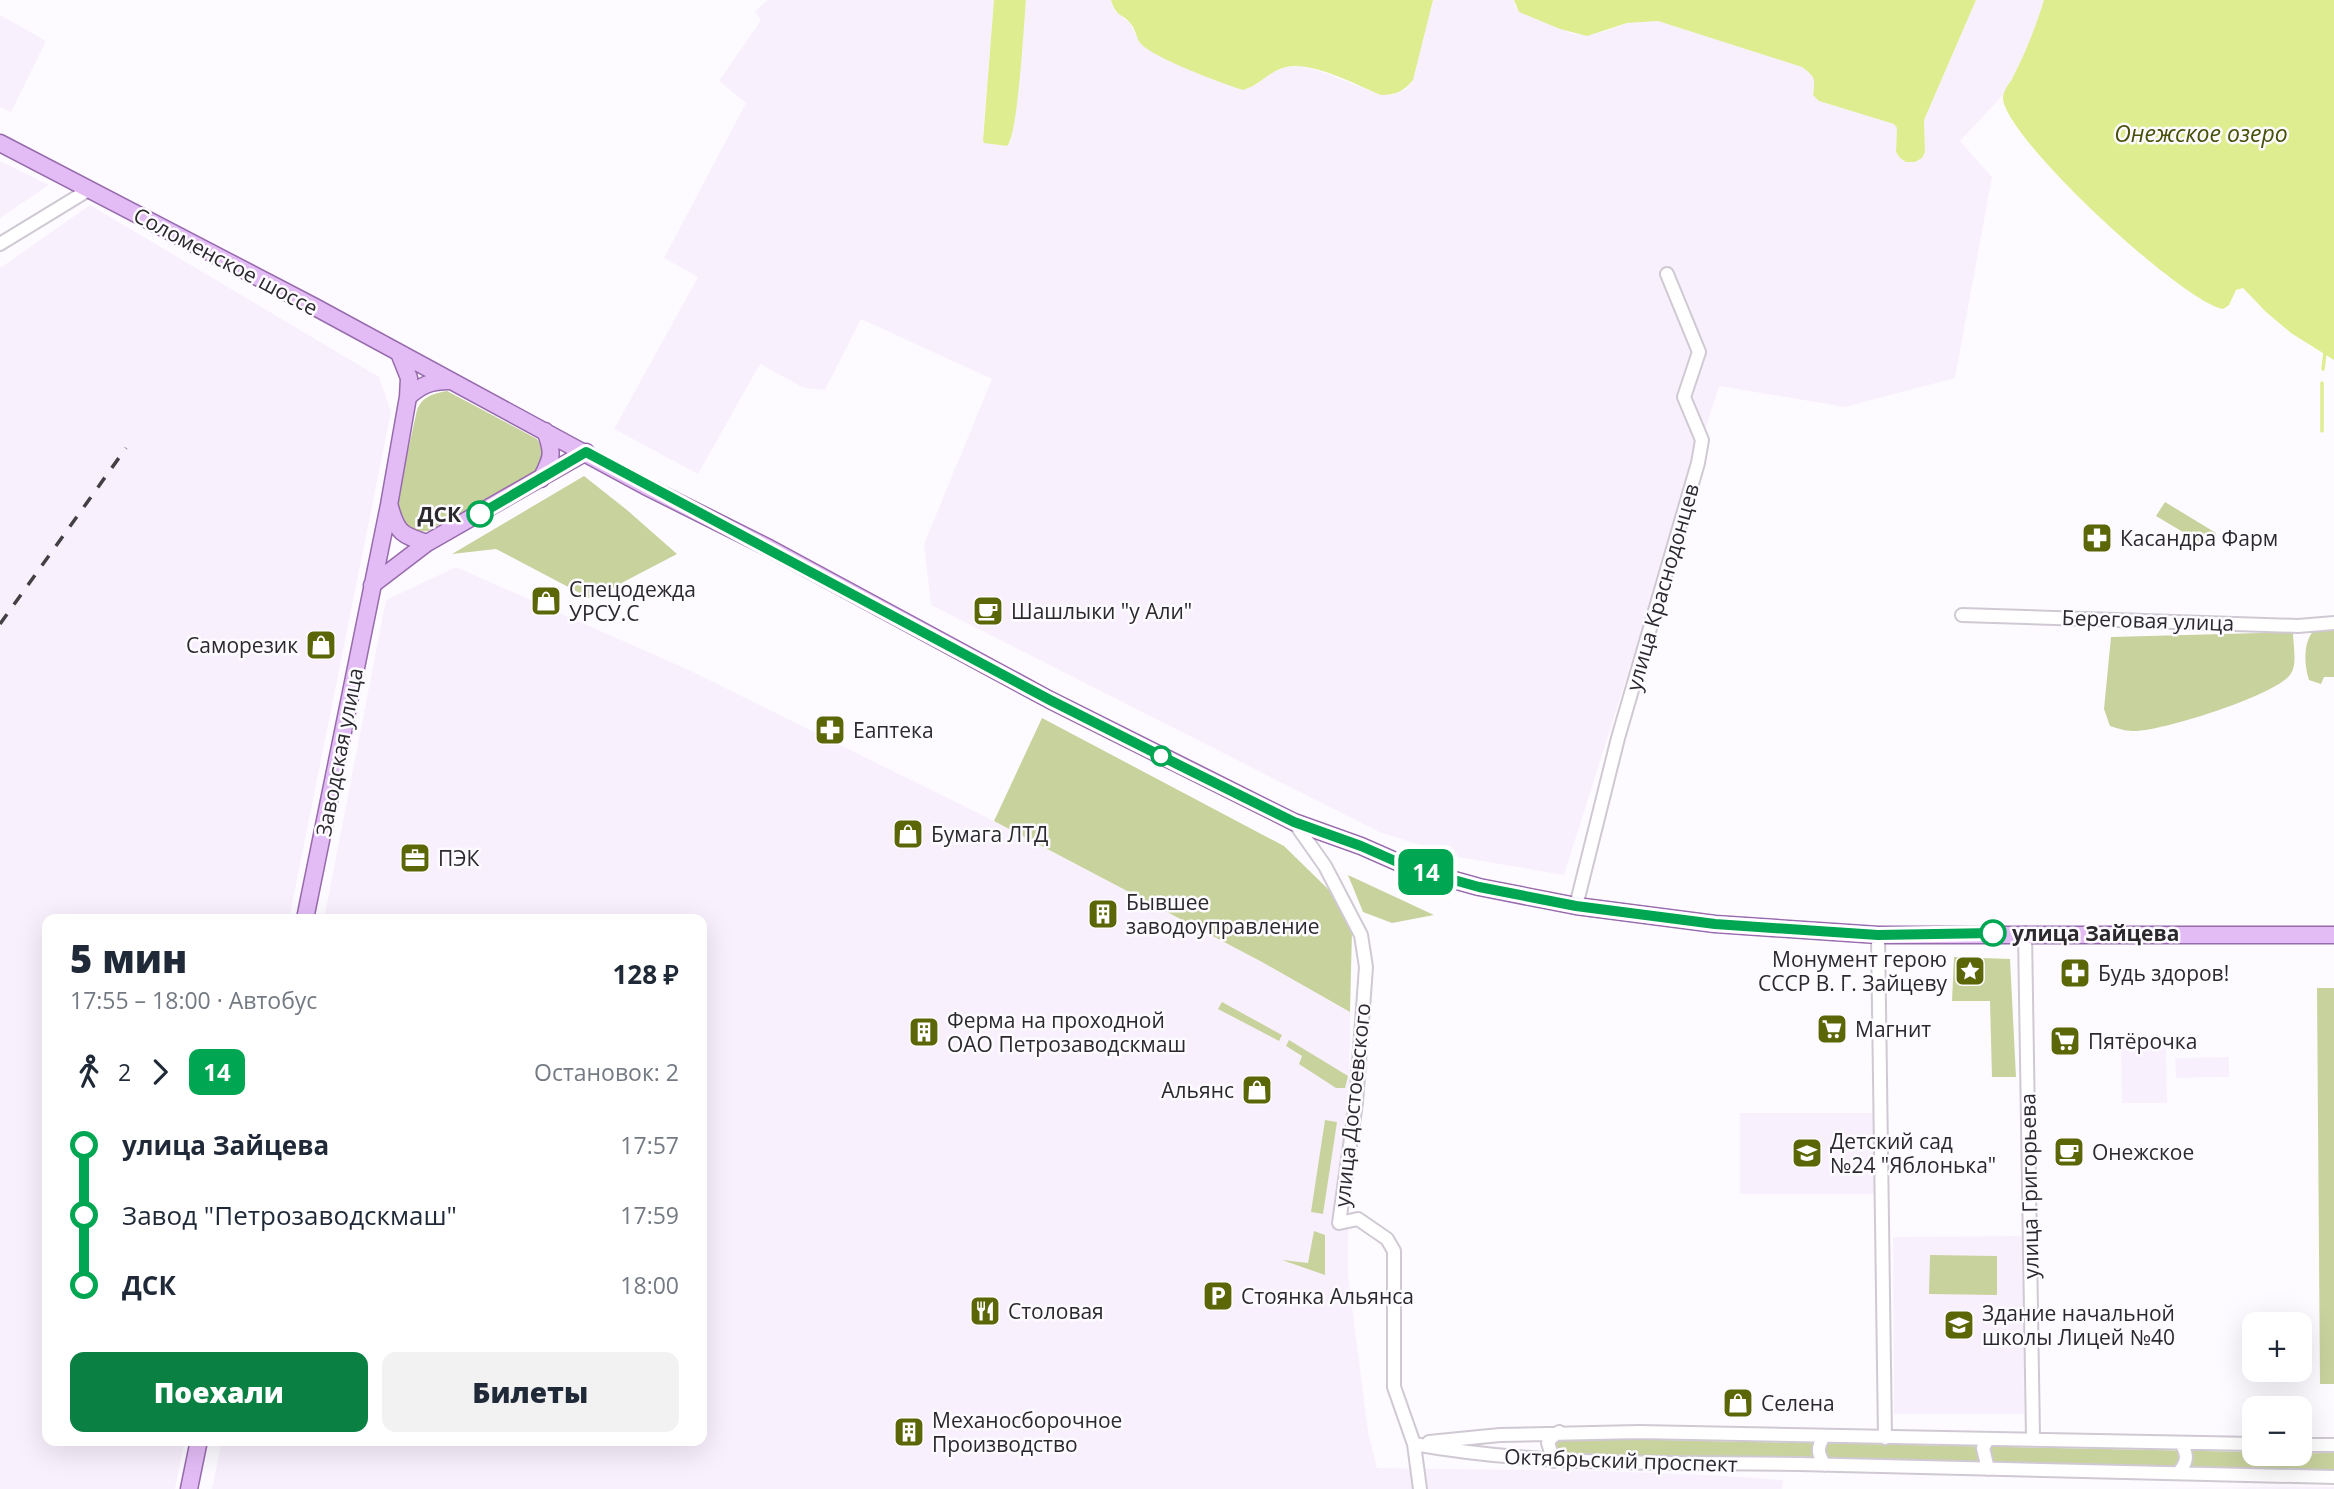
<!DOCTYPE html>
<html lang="ru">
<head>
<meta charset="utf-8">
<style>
  body { margin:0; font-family:"Open Sans",sans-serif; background:#f2f2f3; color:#1f2937; height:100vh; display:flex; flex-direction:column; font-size:26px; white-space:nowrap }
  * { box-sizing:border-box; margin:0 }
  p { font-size:23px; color:#747a83 }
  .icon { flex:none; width:38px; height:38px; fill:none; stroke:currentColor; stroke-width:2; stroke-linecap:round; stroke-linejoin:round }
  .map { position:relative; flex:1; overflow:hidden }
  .details { position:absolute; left:42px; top:914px; width:665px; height:532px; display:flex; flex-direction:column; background:#fff; border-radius:14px; box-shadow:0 7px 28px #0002 }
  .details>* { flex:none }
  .badge { padding:0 14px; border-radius:10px; font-size:24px; line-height:46px }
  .buttons { position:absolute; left:2242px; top:1312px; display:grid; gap:14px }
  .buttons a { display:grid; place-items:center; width:70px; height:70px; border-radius:14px; background:#fff; box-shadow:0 7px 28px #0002; font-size:35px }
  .map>.badge { position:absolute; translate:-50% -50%; box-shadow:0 0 0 4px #fff }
  .legs { display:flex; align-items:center; gap:10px; height:77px; padding:0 28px; font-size:23px }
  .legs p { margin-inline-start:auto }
  .summary { display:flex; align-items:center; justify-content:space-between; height:119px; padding:0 28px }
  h1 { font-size:38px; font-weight:800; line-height:52px }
  .action { display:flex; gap:14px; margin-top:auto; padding:14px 28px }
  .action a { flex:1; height:80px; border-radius:14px; background:#0b8043; color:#fff; font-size:28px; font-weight:800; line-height:80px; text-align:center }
  .action a+a { background:#f2f2f3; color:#1f2937 }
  ul { padding:0 28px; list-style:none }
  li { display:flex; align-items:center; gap:24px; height:70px; font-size:26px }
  li i { display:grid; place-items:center; width:10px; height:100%; margin:0 9px; background:currentColor }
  li i::after { content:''; width:18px; height:18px; margin:-9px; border:5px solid; border-radius:50%; background:#fff }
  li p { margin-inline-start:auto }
  li:first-child i { background:linear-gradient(#0000 50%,currentColor 0) }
  li:last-child i { background:linear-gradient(currentColor 50%,#0000 0) }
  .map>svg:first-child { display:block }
</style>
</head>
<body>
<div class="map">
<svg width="2334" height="1489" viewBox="0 0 2334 1489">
  <rect width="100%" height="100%" fill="#fdfbff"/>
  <path fill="#f9f0fe" d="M768,0H994L983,134L985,143L1006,146L1011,141L1026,0H1111L1114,10L1130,23L1139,41L1147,49L1182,66L1242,90L1256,85L1271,73L1286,67L1300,66L1320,71L1381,95H1392L1406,89L1413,80L1433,0H1514L1515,7L1560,29L1574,34L1603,32L1627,23L1658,21L1802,67L1814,77L1816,84L1813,91L1819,101L1894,124L1897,127L1896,152L1900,158L1906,162H1915L1922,158L1925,152L1924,120L1976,0H2044L2029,47L2003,95L1960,141L1992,177L1955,378L1845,407L1719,386L1564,875L1458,857L1379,832L931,605L924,544L992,379L861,319L825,390L804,388L760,364L698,474L614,429L698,277L664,258L746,103L719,81L761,20L755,11Z
    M0,15L46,41L11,112L0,107Z
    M0,161L49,185L0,218Z
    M90,205L379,377L391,412L289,919H47V1440H185L175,1489H0V268Z
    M456,567L691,671L994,821L1262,962L1350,1012L1348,1274L1368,1432L1377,1468L1602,1471L1710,1475L1783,1480L1782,1489H212L222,1440H702V919H324L386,600Z
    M2166,1047L2167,1103H2122L2121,1048Z
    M2229,1057V1077L2176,1078L2175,1058Z
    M1740,1113H1874V1194H1740Z
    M2023,1236L2024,1414H1894L1893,1237Z
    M2334,1487V1489L2121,1488Z"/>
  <path fill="#c8d29d" d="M447,391L537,439C545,452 544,462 535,473L428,531C409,533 402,522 396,505L417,410C423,396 432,394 447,391Z
    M584,476L627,510L677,554L591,599L496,549L452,554Z
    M2165,502L2216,533L2208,547L2156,516Z
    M2314,630L2334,631V677H2324L2321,684L2309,680C2304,665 2303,642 2314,630Z
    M2293,632C2293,645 2298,665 2290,675C2273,696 2160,732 2132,731C2125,731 2117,728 2110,726L2104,709L2111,637Z
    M1042,718L1284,846L1328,889L1352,931L1350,1012L1262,962L994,821Z
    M1348,875L1434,915L1392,923L1363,912Z
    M1954,957L2010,959L2016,1077H1992L1990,1001H1952Z
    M2317,988H2334V1384H2320Z
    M1222,1002L1282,1035L1279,1041L1218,1009Z
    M1289,1040L1348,1076L1345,1088H1336L1299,1064L1302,1056L1286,1046Z
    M1325,1120L1337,1122L1323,1214L1311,1212Z
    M1314,1231L1325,1235V1275L1282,1260L1308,1263Z
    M1930,1255L1997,1256V1295L1929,1294Z
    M1564,1438L2254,1452V1454L2334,1453V1472L1561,1455L1556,1448L1557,1440Z"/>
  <path fill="#deed90" d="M994,0H1026C1024,22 1018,137 1007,146L984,143L983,140Z
    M1111,0H1433L1413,80C1404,91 1396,95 1381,95C1356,85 1313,61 1286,67C1269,71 1259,86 1243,90C1221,83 1156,59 1141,44C1136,38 1136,30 1131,24C1122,12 1117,19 1111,0Z
    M1514,0H1976L1924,120L1925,152L1922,158L1915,162H1906L1900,158L1896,152L1897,128L1894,124L1819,101L1813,95C1815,78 1816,78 1802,67L1658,21L1627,23L1587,36L1560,29L1519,12Z
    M2044,0H2334V360L2291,333L2266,312L2243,288L2236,290L2229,305L2223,309C2182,302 2004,137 2003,98C2003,91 2009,84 2012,79C2026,52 2035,29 2044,0Z"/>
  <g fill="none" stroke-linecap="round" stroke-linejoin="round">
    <path stroke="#deed90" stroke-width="3.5" d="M2323,369L2325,353
      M2322,431V383"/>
    <g stroke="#d0c9d3" stroke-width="16">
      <path id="minor" d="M0,244L90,189
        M1962,615L2298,626L2334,623
        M1294,822L1325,866L1361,935L1366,967L1356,1103L1339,1223L1358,1219L1387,1239L1394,1251V1387L1414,1444L1420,1489
        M1576,906L1618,738L1698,463L1702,440L1684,397L1699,352L1667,274
        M2025,933L2033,1438
        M1878,935L1885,1438
        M1824,1436C1817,1448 1817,1453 1825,1465
        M1988,1439L1983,1448L1988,1469
        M1429,1442L1500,1435L1639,1432L2254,1444
        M1414,1444C1543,1467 1669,1462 1799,1464C1978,1467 2156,1472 2334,1477
        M2300,1445H2334
        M1554,1461L1548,1443L1552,1437L1559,1432
        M2178,1473C2188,1462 2188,1455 2181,1443"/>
    </g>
    <g stroke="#976bac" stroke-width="19">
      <path id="major" d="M0,143L315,307L645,486L769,548L1050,700L1294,822L1361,846L1411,868L1479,887L1576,906L1715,924L1878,935H2334
        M408,397C421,385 431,381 449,381
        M541,479C552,458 554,453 545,431
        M390,507C397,533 402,535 427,543
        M372,585L427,543L586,452
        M305,919L389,505L408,397L409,378L399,353
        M189,1489L199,1440"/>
    </g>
    <use href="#minor" stroke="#fff" stroke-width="12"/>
    <use href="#major" stroke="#e3bcf6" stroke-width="16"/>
    <path stroke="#434044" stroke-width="3.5" stroke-dasharray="12 12" stroke-linecap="butt" d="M0,624L126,448"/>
  </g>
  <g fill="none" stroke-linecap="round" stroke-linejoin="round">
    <g stroke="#fff" stroke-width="16">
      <path id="line-1" d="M480,514L586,452L1050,700L1179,765L1294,822L1361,846L1411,868L1479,887L1576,906L1715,924L1878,935L1993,933"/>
    </g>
    <use href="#line-1" stroke="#00a651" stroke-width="10"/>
  </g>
  <defs>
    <g id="pharmacy-square" transform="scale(1.575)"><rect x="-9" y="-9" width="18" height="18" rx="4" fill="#5b6607" stroke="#fdfbff"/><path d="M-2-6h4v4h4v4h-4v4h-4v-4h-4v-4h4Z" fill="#fff"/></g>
    <g id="shop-square" transform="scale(1.575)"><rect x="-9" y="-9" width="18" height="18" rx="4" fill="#5b6607" stroke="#fdfbff"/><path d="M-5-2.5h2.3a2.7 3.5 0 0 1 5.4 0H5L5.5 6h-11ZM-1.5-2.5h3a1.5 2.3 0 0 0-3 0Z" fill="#fff"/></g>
    <g id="cafe-square" transform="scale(1.575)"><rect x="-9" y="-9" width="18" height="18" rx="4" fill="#5b6607" stroke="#fdfbff"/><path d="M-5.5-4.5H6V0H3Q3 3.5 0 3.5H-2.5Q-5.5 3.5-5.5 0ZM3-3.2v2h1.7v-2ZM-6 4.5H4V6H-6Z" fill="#fff"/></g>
    <g id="office-square" transform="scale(1.575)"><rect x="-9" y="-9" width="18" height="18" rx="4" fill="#5b6607" stroke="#fdfbff"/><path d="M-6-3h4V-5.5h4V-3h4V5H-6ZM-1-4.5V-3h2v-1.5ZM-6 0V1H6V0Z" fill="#fff"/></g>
    <g id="building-square" transform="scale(1.575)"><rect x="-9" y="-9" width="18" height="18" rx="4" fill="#5b6607" stroke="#fdfbff"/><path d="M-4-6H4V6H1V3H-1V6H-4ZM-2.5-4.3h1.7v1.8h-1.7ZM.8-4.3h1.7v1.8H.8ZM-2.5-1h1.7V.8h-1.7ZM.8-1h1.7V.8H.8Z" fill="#fff"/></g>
    <g id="sight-square" transform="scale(1.575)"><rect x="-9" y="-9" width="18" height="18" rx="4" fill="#5b6607" stroke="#fdfbff"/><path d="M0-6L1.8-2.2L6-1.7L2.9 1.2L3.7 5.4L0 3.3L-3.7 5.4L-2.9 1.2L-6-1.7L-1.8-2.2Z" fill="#fff"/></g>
    <g id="supermarket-square" transform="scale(1.575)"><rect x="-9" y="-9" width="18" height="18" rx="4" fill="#5b6607" stroke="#fdfbff"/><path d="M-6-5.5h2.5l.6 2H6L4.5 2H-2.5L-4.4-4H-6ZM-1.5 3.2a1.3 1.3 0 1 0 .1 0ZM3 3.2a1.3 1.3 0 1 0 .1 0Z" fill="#fff"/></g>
    <g id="school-square" transform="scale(1.575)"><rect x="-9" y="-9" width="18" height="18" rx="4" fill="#5b6607" stroke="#fdfbff"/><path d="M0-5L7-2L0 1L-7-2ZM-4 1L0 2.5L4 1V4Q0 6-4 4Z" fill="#fff"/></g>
    <g id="parking-square" transform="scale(1.575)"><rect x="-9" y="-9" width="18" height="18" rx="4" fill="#5b6607" stroke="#fdfbff"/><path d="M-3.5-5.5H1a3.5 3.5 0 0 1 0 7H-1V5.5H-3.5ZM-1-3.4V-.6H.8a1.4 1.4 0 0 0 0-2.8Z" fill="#fff"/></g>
    <g id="restaurant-square" transform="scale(1.575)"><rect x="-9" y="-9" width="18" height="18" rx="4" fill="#5b6607" stroke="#fdfbff"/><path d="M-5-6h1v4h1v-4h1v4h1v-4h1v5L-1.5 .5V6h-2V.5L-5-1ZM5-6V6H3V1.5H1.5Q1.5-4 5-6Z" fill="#fff"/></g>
  </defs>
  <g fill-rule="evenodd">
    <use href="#pharmacy-square" x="2097" y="538"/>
    <use href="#shop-square" x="546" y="601"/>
    <use href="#cafe-square" x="988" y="611"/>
    <use href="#shop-square" x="321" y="645"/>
    <use href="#pharmacy-square" x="830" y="730"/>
    <use href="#shop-square" x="908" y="834"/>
    <use href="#office-square" x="415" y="858"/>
    <use href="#building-square" x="1103" y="914"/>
    <use href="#sight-square" x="1970" y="971"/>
    <use href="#pharmacy-square" x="2075" y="973"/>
    <use href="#supermarket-square" x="1832" y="1029"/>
    <use href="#building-square" x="924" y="1032"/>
    <use href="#supermarket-square" x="2065" y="1041"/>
    <use href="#shop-square" x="1257" y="1090"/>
    <use href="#cafe-square" x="2069" y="1152"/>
    <use href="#school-square" x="1807" y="1153"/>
    <use href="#parking-square" x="1218" y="1296"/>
    <use href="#restaurant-square" x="985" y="1311"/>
    <use href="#school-square" x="1959" y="1325"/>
    <use href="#shop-square" x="1738" y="1403"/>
    <use href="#building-square" x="909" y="1432"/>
  </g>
  <g fill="#fff" stroke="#00a651" stroke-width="3.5">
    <circle cx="480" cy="514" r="12"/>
    <circle cx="1161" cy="756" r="9"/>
    <circle cx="1993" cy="933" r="12"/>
  </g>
  <g text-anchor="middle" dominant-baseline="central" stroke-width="5" stroke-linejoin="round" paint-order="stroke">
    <g font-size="21" fill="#2c292d" stroke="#fdfbff">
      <text transform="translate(226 261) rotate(28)">Соломенское шоссе</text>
      <text transform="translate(1662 587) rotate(-74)">улица Краснодонцев</text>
      <text transform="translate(2148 620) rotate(2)">Береговая улица</text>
      <text transform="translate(339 752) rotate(-79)">Заводская улица</text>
      <text transform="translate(1352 1105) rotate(-84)">улица Достоевского</text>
      <text transform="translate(2029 1186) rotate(-91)">улица Григорьева</text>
      <text transform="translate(1621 1460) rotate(2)">Октябрьский проспект</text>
    </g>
    <g font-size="21" font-weight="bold" fill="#2c292d" stroke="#fdfbff" text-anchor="end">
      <text x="461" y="514">ДСК</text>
      <text x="2012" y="933" text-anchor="start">улица Зайцева</text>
    </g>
    <g font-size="21" fill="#2c292d" stroke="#fdfbff" text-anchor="start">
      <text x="2120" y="538">Касандра Фарм</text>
      <text x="569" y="589">Спецодежда<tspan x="569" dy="24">УРСУ.С</tspan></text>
      <text x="1011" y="611">Шашлыки "у Али"</text>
      <text x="298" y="645" text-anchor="end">Саморезик</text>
      <text x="853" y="730">Еаптека</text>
      <text x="931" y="834">Бумага ЛТД</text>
      <text x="438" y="858">ПЭК</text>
      <text x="1126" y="902">Бывшее<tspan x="1126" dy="24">заводоуправление</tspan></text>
      <text x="1947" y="959" text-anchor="end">Монумент герою<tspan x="1947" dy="24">СССР В. Г. Зайцеву</tspan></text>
      <text x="2098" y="973">Будь здоров!</text>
      <text x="947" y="1020">Ферма на проходной<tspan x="947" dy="24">ОАО Петрозаводскмаш</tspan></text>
      <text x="1855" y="1029">Магнит</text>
      <text x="2088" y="1041">Пятёрочка</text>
      <text x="1234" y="1090" text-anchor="end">Альянс</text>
      <text x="1830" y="1141">Детский сад<tspan x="1830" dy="24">№24 "Яблонька"</tspan></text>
      <text x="2092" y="1152">Онежское</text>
      <text x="1241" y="1296">Стоянка Альянса</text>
      <text x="1008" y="1311">Столовая</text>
      <text x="1982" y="1313">Здание начальной<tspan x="1982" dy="24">школы Лицей №40</tspan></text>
      <text x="1761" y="1403">Селена</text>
      <text x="932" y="1420">Механосборочное<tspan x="932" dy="24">Производство</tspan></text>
    </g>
    <g font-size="23" font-style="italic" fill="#485009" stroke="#fdfbff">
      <text x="2201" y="133">Онежское озеро</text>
    </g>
  </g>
</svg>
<div class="buttons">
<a>+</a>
<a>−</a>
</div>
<b class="badge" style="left:1426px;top:872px;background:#00a651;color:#fff">14</b>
<section class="details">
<div class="summary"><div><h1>5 мин</h1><p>17:55 – 18:00 · Автобус</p></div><b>128 ₽</b></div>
<div class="legs"><svg class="icon" aria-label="walk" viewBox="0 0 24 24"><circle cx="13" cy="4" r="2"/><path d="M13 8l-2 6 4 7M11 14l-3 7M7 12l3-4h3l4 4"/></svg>2<svg class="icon" aria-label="forward" viewBox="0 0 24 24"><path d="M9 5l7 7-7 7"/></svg><b class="badge" style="background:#00a651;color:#fff">14</b><p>Остановок: 2</p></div>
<ul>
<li><i style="color:#00a651"></i><b>улица Зайцева</b><p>17:57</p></li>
<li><i style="color:#00a651"></i><span>Завод &quot;Петрозаводскмаш&quot;</span><p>17:59</p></li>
<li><i style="color:#00a651"></i><b>ДСК</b><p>18:00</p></li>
</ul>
<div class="action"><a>Поехали</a><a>Билеты</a></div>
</section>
</div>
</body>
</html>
